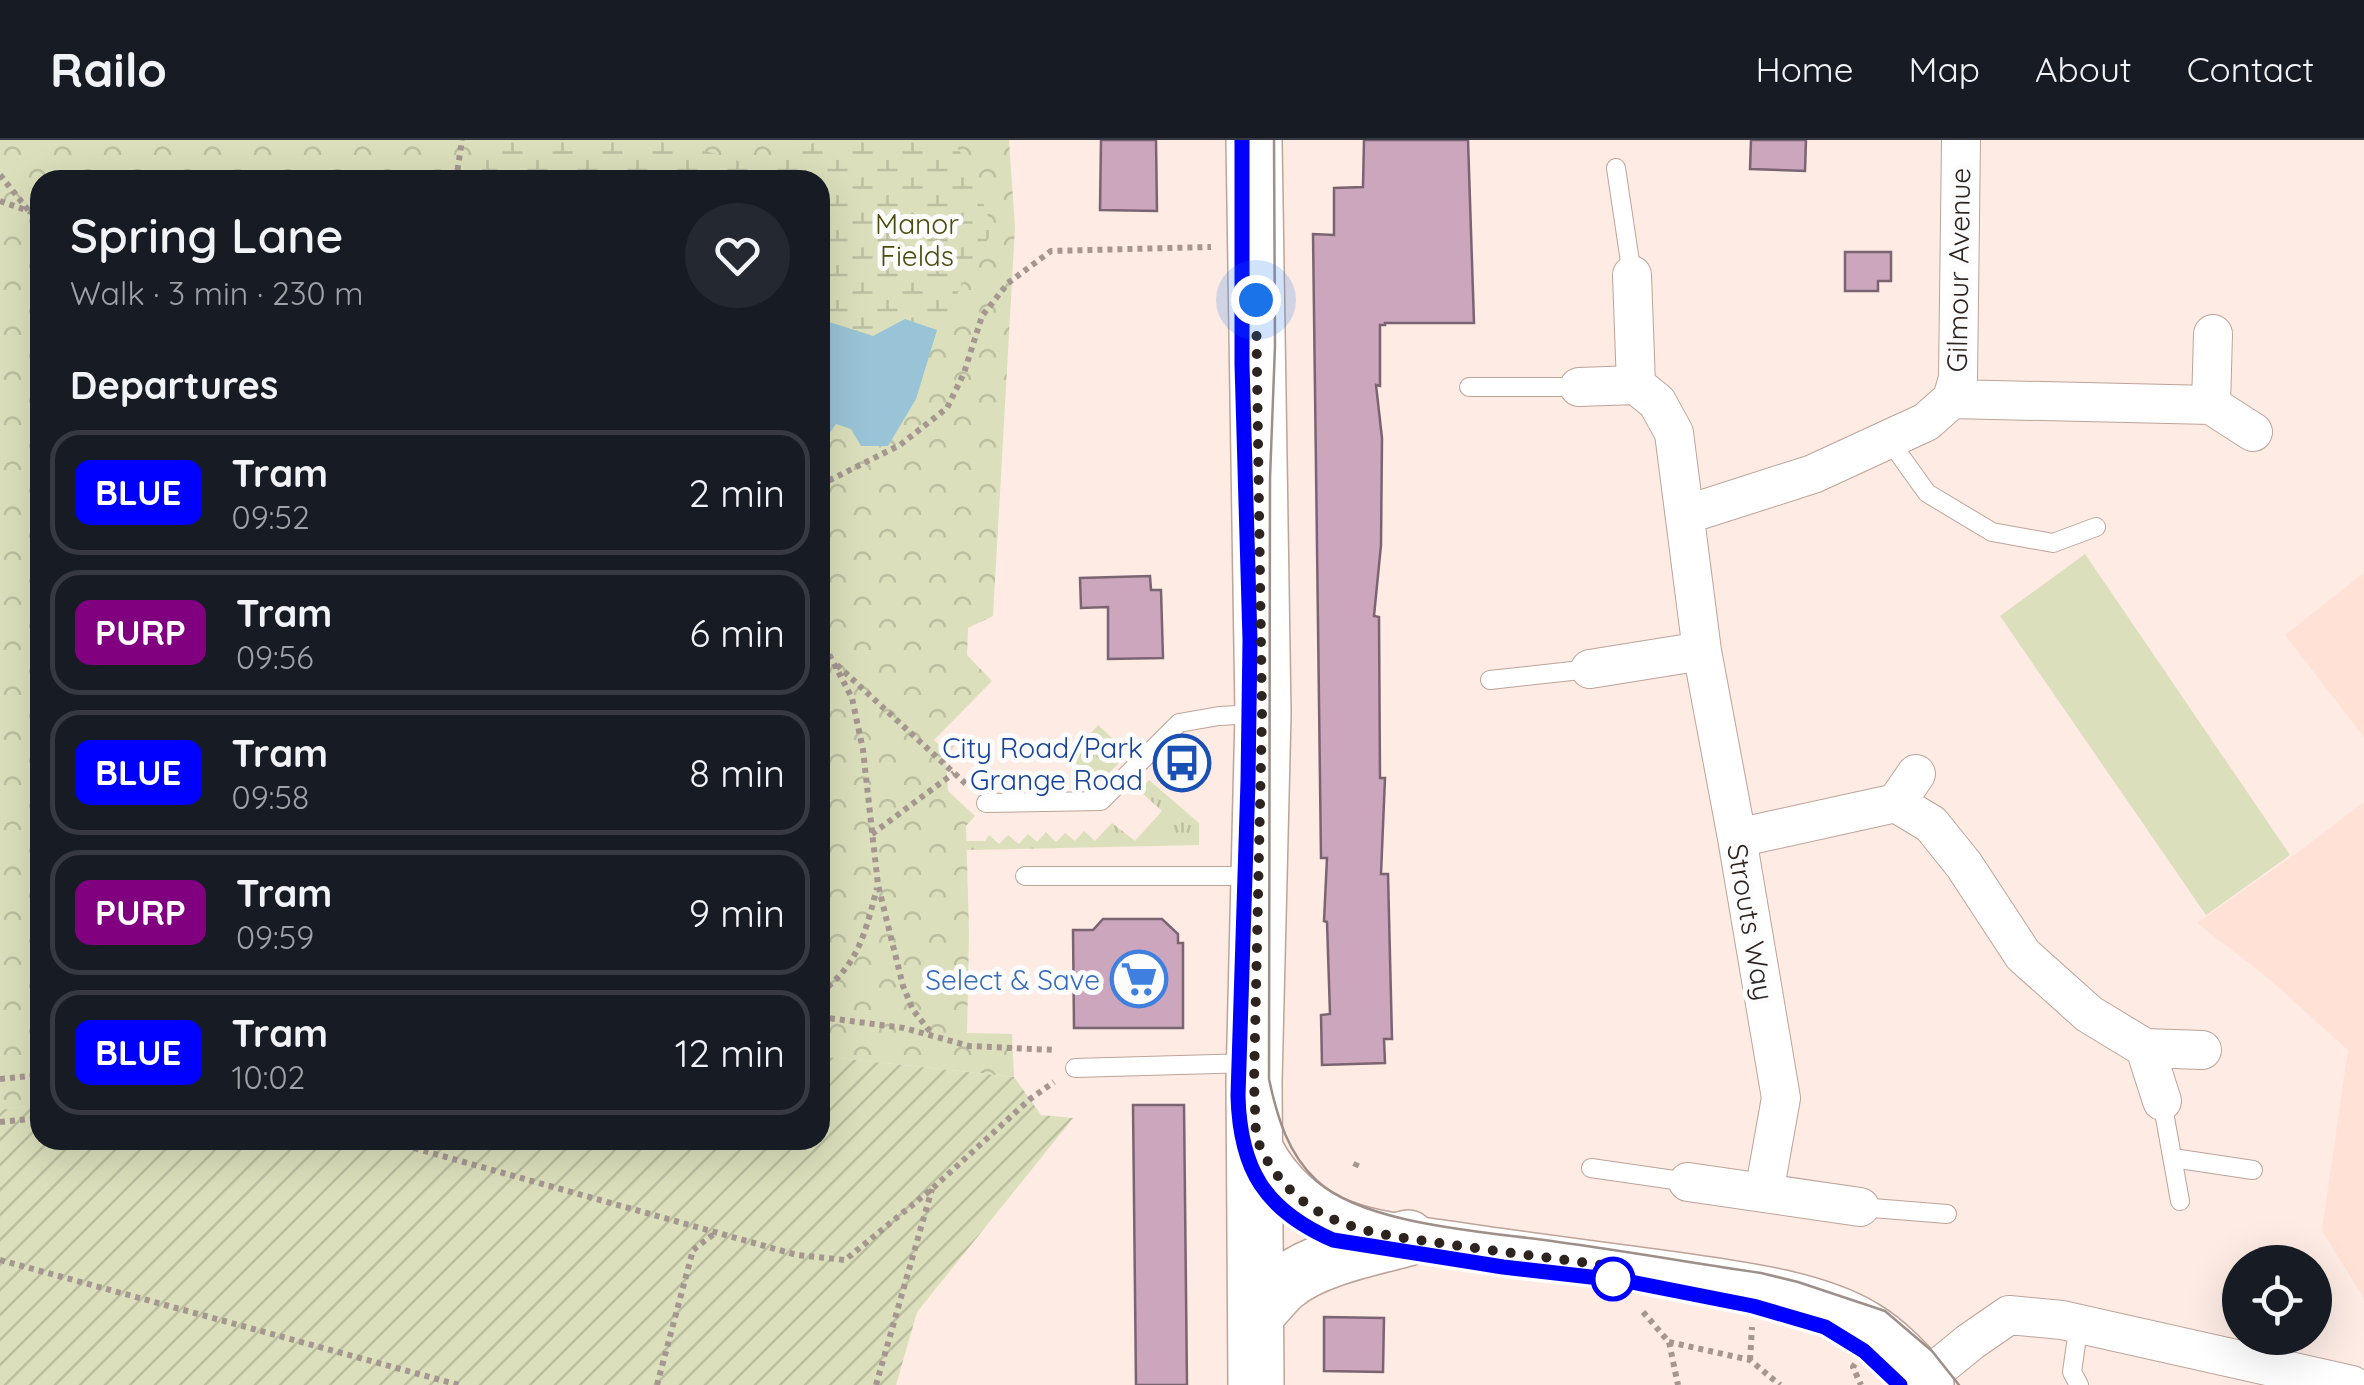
<!DOCTYPE html>
<html lang="en">
<head>
<meta charset="utf-8">
<style>
  body { margin:0; font-family:Quicksand,sans-serif; background:#242831; color:#f1f3f6; height:100vh; display:flex; flex-direction:column; font-size:38px; white-space:nowrap }
  * { box-sizing:border-box; margin:0 }
  p { font-size:32px; color:#9ea1a6 }
  .icon { flex:none; width:55px; height:55px; fill:none; stroke:currentColor; stroke-width:2; stroke-linecap:round; stroke-linejoin:round }
  .map { position:relative; flex:1; overflow:hidden }
  .side { position:absolute; left:30px; top:30px; width:800px; height:980px; display:flex; flex-direction:column; background:#171b24; border-radius:30px; box-shadow:0 10px 40px #0002 }
  .side>* { flex:none }
  .badge { padding:0 20px; border-radius:15px; font-size:35px; line-height:65px }
  .buttons { position:absolute; left:2222px; top:1105px; display:grid; gap:20px }
  .buttons a { display:grid; place-items:center; width:110px; height:110px; border-radius:50%; background:#171b24; box-shadow:0 10px 40px #0002; font-size:50px }
  .you { position:absolute; width:50px; height:50px; margin:-25px; border:8px solid #fff; border-radius:50%; background:#1a73e8; box-shadow:0 0 0 15px #1a73e833 }
  .map>.badge { position:absolute; translate:-50% -50%; box-shadow:0 0 0 5px #fff }
  h2 { padding:0 40px; font-size:38px; line-height:90px }
  .round { display:grid; place-items:center; flex:none; width:105px; height:105px; border-radius:52px; background:#242831 }
  .headline { display:flex; align-items:center; justify-content:space-between; height:170px; padding:0 40px }
  h1 { font-size:48px; font-weight:600; line-height:75px }
  ul { padding:0; list-style:none }
  li { display:flex; align-items:center; gap:30px; height:125px; margin:0 20px 15px; padding:0 20px; border:5px solid #363941; border-radius:30px }
  li div { flex:1 }
  li b { display:block; font-size:38px }
  li em { font-style:normal }
  li .badge { min-width:110px; font-weight:700; text-align:center }
  header { display:flex; align-items:center; gap:60px; box-sizing:border-box; height:140px; padding:0 50px; background:#171b24; border-bottom:2px solid #363941 }
  header strong { font-size:48px }
  nav { display:flex; gap:55px; margin-inline-start:auto; font-size:35px }
  .map>svg:first-child { display:block }
</style>
</head>
<body>
<header>
<strong>Railo</strong>
<nav><a>Home</a><a>Map</a><a>About</a><a>Contact</a></nav>
</header>
<div class="map">
<svg width="2364" height="1245" viewBox="0 0 2364 1245">
  <defs>
    <pattern id="grass-tufts" width="24" height="20" patternUnits="userSpaceOnUse" patternTransform="scale(2.5)"><rect width="24" height="20" fill="#dbdfbb"/><path d="M3 7l-1-3M5 7V3M7 7l1-3M15 17l-1-3M17 17v-4M19 17l1-3" fill="none" stroke="#bcbfa0"/></pattern>
    <pattern id="forest-crowns" width="20" height="18" patternUnits="userSpaceOnUse" patternTransform="scale(2.5)"><rect width="20" height="18" fill="#dbdfbb"/><path d="M2 6a3 3 0 1 1 6 0M12 15a3 3 0 1 1 6 0" fill="none" stroke="#bcbfa0"/></pattern>
    <pattern id="wetland-marsh" width="20" height="14" patternUnits="userSpaceOnUse" patternTransform="scale(2.5)"><rect width="20" height="14" fill="#dbdfbb"/><path d="M1 5h8M5 5V1M11 12h8M15 12V8" fill="none" stroke="#bcbfa0"/></pattern>
    <pattern id="garden-furrows" width="10" height="10" patternUnits="userSpaceOnUse" patternTransform="scale(2.5)"><rect width="10" height="10" fill="#dbdfbb"/><path d="M-1 1l2-2M0 10L10 0M9 11l2-2" fill="none" stroke="#bcbfa0"/></pattern>
  </defs>
  <rect width="100%" height="100%" fill="#fdebe4"/>
  <path fill="#ffe1d5" d="M2364,433V597L2285,495Z
    M2364,662V1158L2322,1091L2348,910L2268,838L2197,783L2305,707Z"/>
  <path fill="url(#grass-tufts)" d="M1098,585L1128,613L1099,644L1069,617Z
    M1149,640L1199,683V705L967,710L966,701H985L989,695L999,704L1008,695L1019,704L1028,694L1037,702L1046,692L1056,702L1065,693L1075,701L1084,691L1095,701L1112,683L1135,701L1162,671L1142,653L1143,647Z"/>
  <path fill="url(#forest-crowns)" d="M0,0H1009L1015,88L993,476L968,488L967,515L992,541L934,600L941,607L955,605L946,619L948,651L975,676L966,686L969,793L967,893L1012,894L1014,937L820,916V40H40V964L0,970Z"/>
  <path fill="url(#wetland-marsh)" d="M491,0H669L758,27L821,0H953L973,35L993,90L937,190L905,179L874,196L820,179V40H479Z"/>
  <path fill="url(#garden-furrows)" d="M820,916L1014,937L1041,975L1073,978L917,1172L896,1245H0V970L40,964V1000H820Z"/>
  <path fill="#dbdfbb" d="M2085,414L2290,715L2206,775L2000,476Z"/>
  <path fill="#99c3d6" d="M820,179L873,196L905,179L937,190L916,259L888,306H861L851,289L836,284L820,307Z"/>
  <path fill="#cba6bc" stroke="#7b6472" stroke-width="2.5" d="M1101,0H1156L1157,71L1100,70Z
    M1364,0H1468L1474,183H1385V185H1380V246L1376,245L1382,298L1381,405L1374,476L1379,477L1380,638H1385L1381,734H1388L1392,899H1384L1385,923L1322,925L1321,875L1330,874L1327,782L1324,781L1327,718H1321L1313,94L1334,95V48L1363,47Z
    M1751,0H1806L1805,31L1750,29Z
    M1845,112H1891V141H1878V151H1845Z
    M1150,436L1151,450H1161L1163,518L1108,519V467L1081,468L1080,438Z
    M1103,779H1162L1178,794V803H1183V888H1074L1073,790H1093Z
    M1133,965H1184L1187,1245H1136Z
    M1324,1177L1384,1178L1383,1232L1324,1231Z"/>
  <g fill="none" stroke-linecap="round" stroke-linejoin="round">
    <g stroke="#bea398" stroke-width="20">
      <path id="service" d="M1616,28L1632,135
        M1469,247H1579
        M1889,300L1927,353L1992,392L2053,403L2096,387
        M1490,540L1590,529
        M986,663L1101,661L1179,583L1219,576L1257,574
        M1025,736H1254
        M1075,928L1250,923
        M2162,961L2180,1061
        M2173,1018L2253,1030
        M1591,1028L1688,1042
        M1860,1067L1947,1074
        M2079,1183L2072,1232L2079,1245"/>
    </g>
    <g stroke="#bea398" stroke-width="40">
      <path id="minor" d="M1632,135L1636,245
        M1579,247L1636,245L1657,262L1674,293L1702,511L1737,698L1781,958L1764,1053
        M1952,259L2211,265L2253,292
        M2211,265L2213,194
        M1685,375L1813,334L1926,282L1952,259L1958,238L1961,0
        M1590,529L1702,511
        M1896,663L1916,634
        M1737,698L1896,663L1931,684L1964,725L2023,815L2089,874L2145,908L2162,961
        M2145,908L2202,910
        M1688,1042L1860,1067
        M1926,1238L1970,1202L2009,1175L2062,1180L2352,1245"/>
    </g>
    <g stroke="#bea398" stroke-width="48">
      <path id="tertiary" d="M1255,997C1269,1032 1297,1062 1331,1078C1368,1095 1409,1098 1449,1104C1527,1116 1605,1125 1682,1136C1738,1144 1817,1154 1865,1183C1888,1196 1916,1224 1931,1245"/>
    </g>
    <g stroke="#bea398" stroke-width="58">
      <path id="primary" d="M1254,0L1263,574L1254,942L1256,1245
        M1256,1174C1265,1165 1273,1154 1283,1145C1313,1119 1370,1108 1408,1098"/>
    </g>
    <path stroke="#a59690" stroke-width="6" stroke-dasharray="5 5" stroke-linecap="butt" d="M0,35L29,71
      M456,40L462,0
      M0,61L40,75
      M820,345L900,305L947,268L964,233L982,176L1008,143L1051,111L1211,107
      M820,497L852,558L863,610L878,745L903,846L913,870L932,894
      M837,525L967,645
      M872,694L954,633
      M820,853C859,824 865,793 877,748
      M820,877L904,888L969,906L1055,910
      M0,939L40,935
      M0,982L40,978
      M385,1000L797,1115L845,1120L933,1048L1030,959L1054,942
      M1355,1027L1358,1021
      M0,1120L459,1245
      M1643,1172L1669,1202L1678,1245
      M1669,1202L1750,1220L1780,1245
      M1750,1220L1752,1187
      M1855,1224L1853,1227L1861,1245
      M657,1245L693,1110L715,1093
      M876,1245L932,1049"/>
    <use href="#service" stroke="#fff" stroke-width="18"/>
    <use href="#minor" stroke="#fff" stroke-width="38"/>
    <use href="#tertiary" stroke="#fff" stroke-width="45"/>
    <use href="#primary" stroke="#fff" stroke-width="55"/>
    <path stroke="#9e8f89" stroke-width="2.5" d="M1242,0V224L1250,500L1249,641L1238,957C1240,1029 1267,1070 1333,1100L1503,1127L1626,1141L1753,1166L1825,1187L1864,1211L1900,1245
      M1274,0L1275,206L1270,338L1269,939C1277,977 1288,1014 1317,1041C1367,1086 1491,1092 1558,1102C1625,1111 1693,1123 1761,1133L1798,1142L1885,1171L1932,1211L1959,1245"/>
  </g>
  <g fill="none" stroke-linecap="round" stroke-linejoin="round">
    <g stroke="#fff" stroke-width="22">
      <path id="line" d="M1242,0V224L1250,500L1248,641L1238,956C1240,1030 1265,1070 1333,1100L1503,1127L1626,1141L1753,1166L1825,1187L1864,1211L1900,1245"/>
    </g>
    <use href="#line" stroke="#00f" stroke-width="15"/>
    <path stroke="#2e241f" stroke-width="10" stroke-dasharray="0 18" d="M1256,160L1262,574L1254,942L1256,996C1267,1028 1290,1055 1319,1072C1356,1093 1398,1097 1439,1103C1500,1112 1562,1119 1623,1128L1613,1139"/>
  </g>
  <defs>
    <g id="bus-ring" transform="scale(2.875)"><circle r="9.5" fill="#fcfcfc" stroke="#1a4fb4" stroke-width="1.5"/><path d="M-5-6H5V4H4V6H2V4H-2V6H-4V4H-5ZM-3.5-4V0h7V-4ZM-3.5 1.2v1.5H-2V1.2ZM2 1.2v1.5H3.5V1.2Z" fill="#1a4fb4"/></g>
    <g id="supermarket-ring" transform="scale(2.875)"><circle r="9.5" fill="#fcfcfc" stroke="#3f7fe0" stroke-width="1.5"/><path d="M-6-5.5h2.5l.6 2H6L4.5 2H-2.5L-4.4-4H-6ZM-1.5 3.2a1.3 1.3 0 1 0 .1 0ZM3 3.2a1.3 1.3 0 1 0 .1 0Z" fill="#3f7fe0"/></g>
  </defs>
  <g fill-rule="evenodd">
    <use href="#bus-ring" x="1182" y="623"/>
    <use href="#supermarket-ring" x="1139" y="839"/>
  </g>
  <circle fill="#fff" stroke="#00f" stroke-width="5" cx="1613" cy="1139" r="20"/>
  <g text-anchor="middle" dominant-baseline="central" stroke-width="10" stroke-linejoin="round" paint-order="stroke">
    <g font-size="28" fill="#494c0c" stroke="#fcfcfc">
      <text x="917" y="83">Manor<tspan x="917" dy="32">Fields</tspan></text>
    </g>
    <g font-size="28" fill="#2e241f" stroke="#fcfcfc">
      <text transform="translate(1958 130) rotate(-89)">Gilmour Avenue</text>
      <text transform="translate(1751 782) rotate(80)">Strouts Way</text>
    </g>
    <g font-size="28" fill="#164399" stroke="#fcfcfc" text-anchor="end">
      <text x="1143" y="607">City Road/Park<tspan x="1143" dy="32">Grange Road</tspan></text>
    </g>
    <g font-size="28" fill="#366cbe" stroke="#fcfcfc" text-anchor="end">
      <text x="1100" y="839">Select &amp; Save</text>
    </g>
  </g>
</svg>
<div class="buttons">
<a><svg class="icon" aria-label="locate" viewBox="0 0 24 24"><circle cx="12" cy="12" r="6"/><path d="M12 2v4M12 18v4M2 12h4M18 12h4"/></svg></a>
</div>
<div class="you" style="left:1256px;top:160px"></div>
<section class="side">
<div class="headline"><div><h1>Spring Lane</h1><p>Walk · 3 min · 230 m</p></div><a class="round"><svg class="icon" aria-label="heart" viewBox="0 0 24 24"><path d="M12 20l-8-8c-3-5 5-10 8-4 3-6 11-1 8 4z"/></svg></a></div>
<h2>Departures</h2>
<ul>
<li><span class="badge" style="background:#00f;color:#fff">BLUE</span><div><b>Tram</b><p>09:52</p></div><em>2 min</em></li>
<li><span class="badge" style="background:#800080;color:#fff">PURP</span><div><b>Tram</b><p>09:56</p></div><em>6 min</em></li>
<li><span class="badge" style="background:#00f;color:#fff">BLUE</span><div><b>Tram</b><p>09:58</p></div><em>8 min</em></li>
<li><span class="badge" style="background:#800080;color:#fff">PURP</span><div><b>Tram</b><p>09:59</p></div><em>9 min</em></li>
<li><span class="badge" style="background:#00f;color:#fff">BLUE</span><div><b>Tram</b><p>10:02</p></div><em>12 min</em></li>
</ul>
</section>
</div>
</body>
</html>
